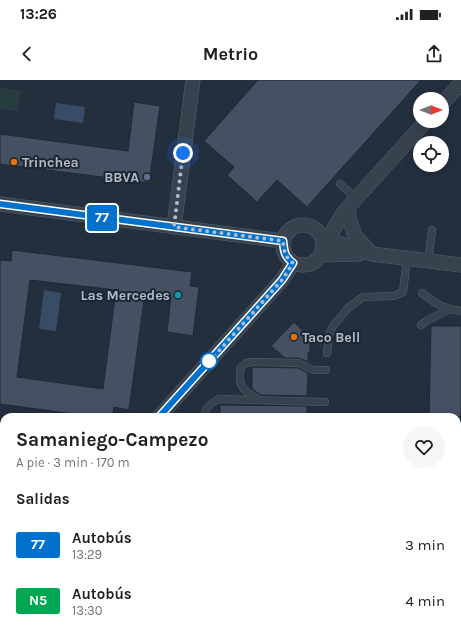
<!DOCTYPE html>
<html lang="es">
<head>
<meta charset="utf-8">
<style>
  body { margin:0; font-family:Karla,sans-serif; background:#f6f6f6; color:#202124; height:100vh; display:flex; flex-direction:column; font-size:15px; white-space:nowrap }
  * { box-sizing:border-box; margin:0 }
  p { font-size:13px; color:#757577 }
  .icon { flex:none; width:22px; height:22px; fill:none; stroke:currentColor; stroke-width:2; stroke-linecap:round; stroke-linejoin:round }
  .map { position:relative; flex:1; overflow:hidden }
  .side { position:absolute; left:0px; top:333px; width:461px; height:224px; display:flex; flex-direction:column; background:#fff; border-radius:12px 12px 0 0; box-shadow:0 2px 10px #0003 }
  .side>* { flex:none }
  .badge { padding:0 8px; border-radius:3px; font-size:14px; line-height:26px }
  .needle { width:26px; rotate:90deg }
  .controls { position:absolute; left:413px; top:12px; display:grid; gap:8px }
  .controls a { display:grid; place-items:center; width:36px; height:36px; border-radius:50%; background:#fff; box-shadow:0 2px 10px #0003; font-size:20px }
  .you { position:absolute; width:20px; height:20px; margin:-10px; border:3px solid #fff; border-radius:50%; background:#1a73e8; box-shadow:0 0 0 6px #1a73e833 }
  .map>.badge { position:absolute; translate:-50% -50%; box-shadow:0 0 0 2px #fff }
  h2 { padding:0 16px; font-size:15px; line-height:36px }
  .round { display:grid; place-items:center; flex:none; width:42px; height:42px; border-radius:21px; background:#f6f6f6 }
  .head { display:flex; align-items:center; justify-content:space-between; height:68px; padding:0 16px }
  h1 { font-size:19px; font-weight:700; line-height:30px }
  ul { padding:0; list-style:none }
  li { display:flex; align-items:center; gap:12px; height:56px; padding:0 16px }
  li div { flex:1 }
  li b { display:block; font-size:15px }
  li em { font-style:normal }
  li .badge { min-width:44px; font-weight:700; text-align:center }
  .status { display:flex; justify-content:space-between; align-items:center; height:28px; padding:0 20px; background:#fff; direction:ltr }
  .status svg { height:11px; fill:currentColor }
  header { display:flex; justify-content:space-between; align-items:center; height:52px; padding:0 16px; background:#fff; font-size:18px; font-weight:700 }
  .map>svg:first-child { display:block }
</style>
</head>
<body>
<div class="status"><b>13:26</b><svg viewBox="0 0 49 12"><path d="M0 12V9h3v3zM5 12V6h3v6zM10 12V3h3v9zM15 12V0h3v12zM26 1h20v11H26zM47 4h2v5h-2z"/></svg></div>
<header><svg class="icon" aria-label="back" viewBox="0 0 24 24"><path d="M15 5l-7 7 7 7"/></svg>Metrio<svg class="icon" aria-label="share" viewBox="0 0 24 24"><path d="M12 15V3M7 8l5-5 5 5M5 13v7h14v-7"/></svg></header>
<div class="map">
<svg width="461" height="557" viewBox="0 0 461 557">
  <rect width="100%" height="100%" fill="#242f3e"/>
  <path fill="#263c3f" d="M0,8L21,10L18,31L0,29Z
    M0,367L4,368V448H0Z
    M134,553H240L243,557H136Z"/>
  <path fill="#394c67" d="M56,23L85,27L83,43L54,39Z
    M44,210L61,213L56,251L39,249Z"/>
  <path fill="#455162" stroke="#1f2835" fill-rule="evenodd" d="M258,0H421L307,127L277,100L257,122L227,95L234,87L204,61Z
    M134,22L160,26L149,103L0,84V54L128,71Z
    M12,170L192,192L190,206L199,207L193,256L167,252L171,216L145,213L129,330L114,327L112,337H96L0,324V180L11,181ZM30,200L116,210L103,309L17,297Z
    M294,242L310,258V273H308V282L299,278H285L271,266Z
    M431,246H461V337H429Z
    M252,287L298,288L308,293L307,316L261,315L252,309Z
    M220,325L307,326V337H220Z"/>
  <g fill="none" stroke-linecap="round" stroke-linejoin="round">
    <g stroke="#565f6c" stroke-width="8">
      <path id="service" d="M340,104L356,118
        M428,181L432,150
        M422,213C436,224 444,229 461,231
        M421,245L428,240L450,229
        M327,273L329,255L333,246L348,228L363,217L394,216L403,212L407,178
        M257,318C242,311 237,304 241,287L246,283L252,282L299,283L313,290H326
        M204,337C204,328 211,323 219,319L325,322"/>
    </g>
    <g stroke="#565f6c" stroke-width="15">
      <path id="minor" d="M442,24L461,3
        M0,124L283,161
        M348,128L349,138L355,156L371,173
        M283 165a20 20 0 1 1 40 0a20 20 0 1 1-40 0Z
        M174,147L193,0
        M323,161L331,154L343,133L426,41
        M323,163L334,162L372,174L461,185
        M321,175L359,174
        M159,337L282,200L293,183
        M0,351L4,352
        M0,460H4
        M0,523L4,521
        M60,553L63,557
        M109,553L114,557
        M256,553L258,557"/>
    </g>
    <use href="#service" stroke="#38414e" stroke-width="7"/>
    <use href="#minor" stroke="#38414e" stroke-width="14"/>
  </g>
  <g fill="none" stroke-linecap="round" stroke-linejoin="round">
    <g stroke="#fff" stroke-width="9">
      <path id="line" d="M0,124L283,161C284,172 285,177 293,183L282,200L159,337"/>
    </g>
    <use href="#line" stroke="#0072ce" stroke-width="6"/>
    <path stroke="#b4bcc9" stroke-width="4" stroke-dasharray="0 7.2" d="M183,73L174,147L283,161C284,172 285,177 293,183L282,200L209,282V281"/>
  </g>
  <g fill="#e8710a" stroke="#1d2633" stroke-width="1.5">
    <circle cx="14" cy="82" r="4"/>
    <circle cx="294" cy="257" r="4"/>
  </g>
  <circle fill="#5c6f8a" stroke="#1d2633" stroke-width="1.5" cx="147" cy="97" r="4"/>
  <circle fill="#0f9aa8" stroke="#1d2633" stroke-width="1.5" cx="178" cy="215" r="4"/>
  <circle fill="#fff" stroke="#0072ce" stroke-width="2" cx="209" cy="281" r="8"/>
  <g text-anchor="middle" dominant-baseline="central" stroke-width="4" stroke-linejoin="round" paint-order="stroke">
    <g font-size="14" font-weight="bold" fill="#b4bcc9" stroke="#1d2633" text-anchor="start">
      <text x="22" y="82">Trinchea</text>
      <text x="139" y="97" text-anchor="end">BBVA</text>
      <text x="170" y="215" text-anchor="end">Las Mercedes</text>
      <text x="302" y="257">Taco Bell</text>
    </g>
  </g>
</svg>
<div class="controls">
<a><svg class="needle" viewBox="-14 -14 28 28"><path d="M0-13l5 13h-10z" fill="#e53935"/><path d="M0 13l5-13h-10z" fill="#757577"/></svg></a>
<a><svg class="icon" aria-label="locate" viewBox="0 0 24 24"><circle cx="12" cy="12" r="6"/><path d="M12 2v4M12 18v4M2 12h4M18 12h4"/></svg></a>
</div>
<div class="you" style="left:183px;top:73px"></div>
<b class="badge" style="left:102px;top:138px;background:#0072ce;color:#fff">77</b>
<section class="side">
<div class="head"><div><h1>Samaniego-Campezo</h1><p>A pie · 3 min · 170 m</p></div><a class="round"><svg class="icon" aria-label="heart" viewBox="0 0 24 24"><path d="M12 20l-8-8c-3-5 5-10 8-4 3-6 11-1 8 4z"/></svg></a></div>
<h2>Salidas</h2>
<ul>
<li><span class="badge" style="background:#0072ce;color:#fff">77</span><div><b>Autobús</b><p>13:29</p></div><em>3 min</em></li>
<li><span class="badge" style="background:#00a651;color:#fff">N5</span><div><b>Autobús</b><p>13:30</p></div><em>4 min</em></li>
</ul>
</section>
</div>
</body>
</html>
